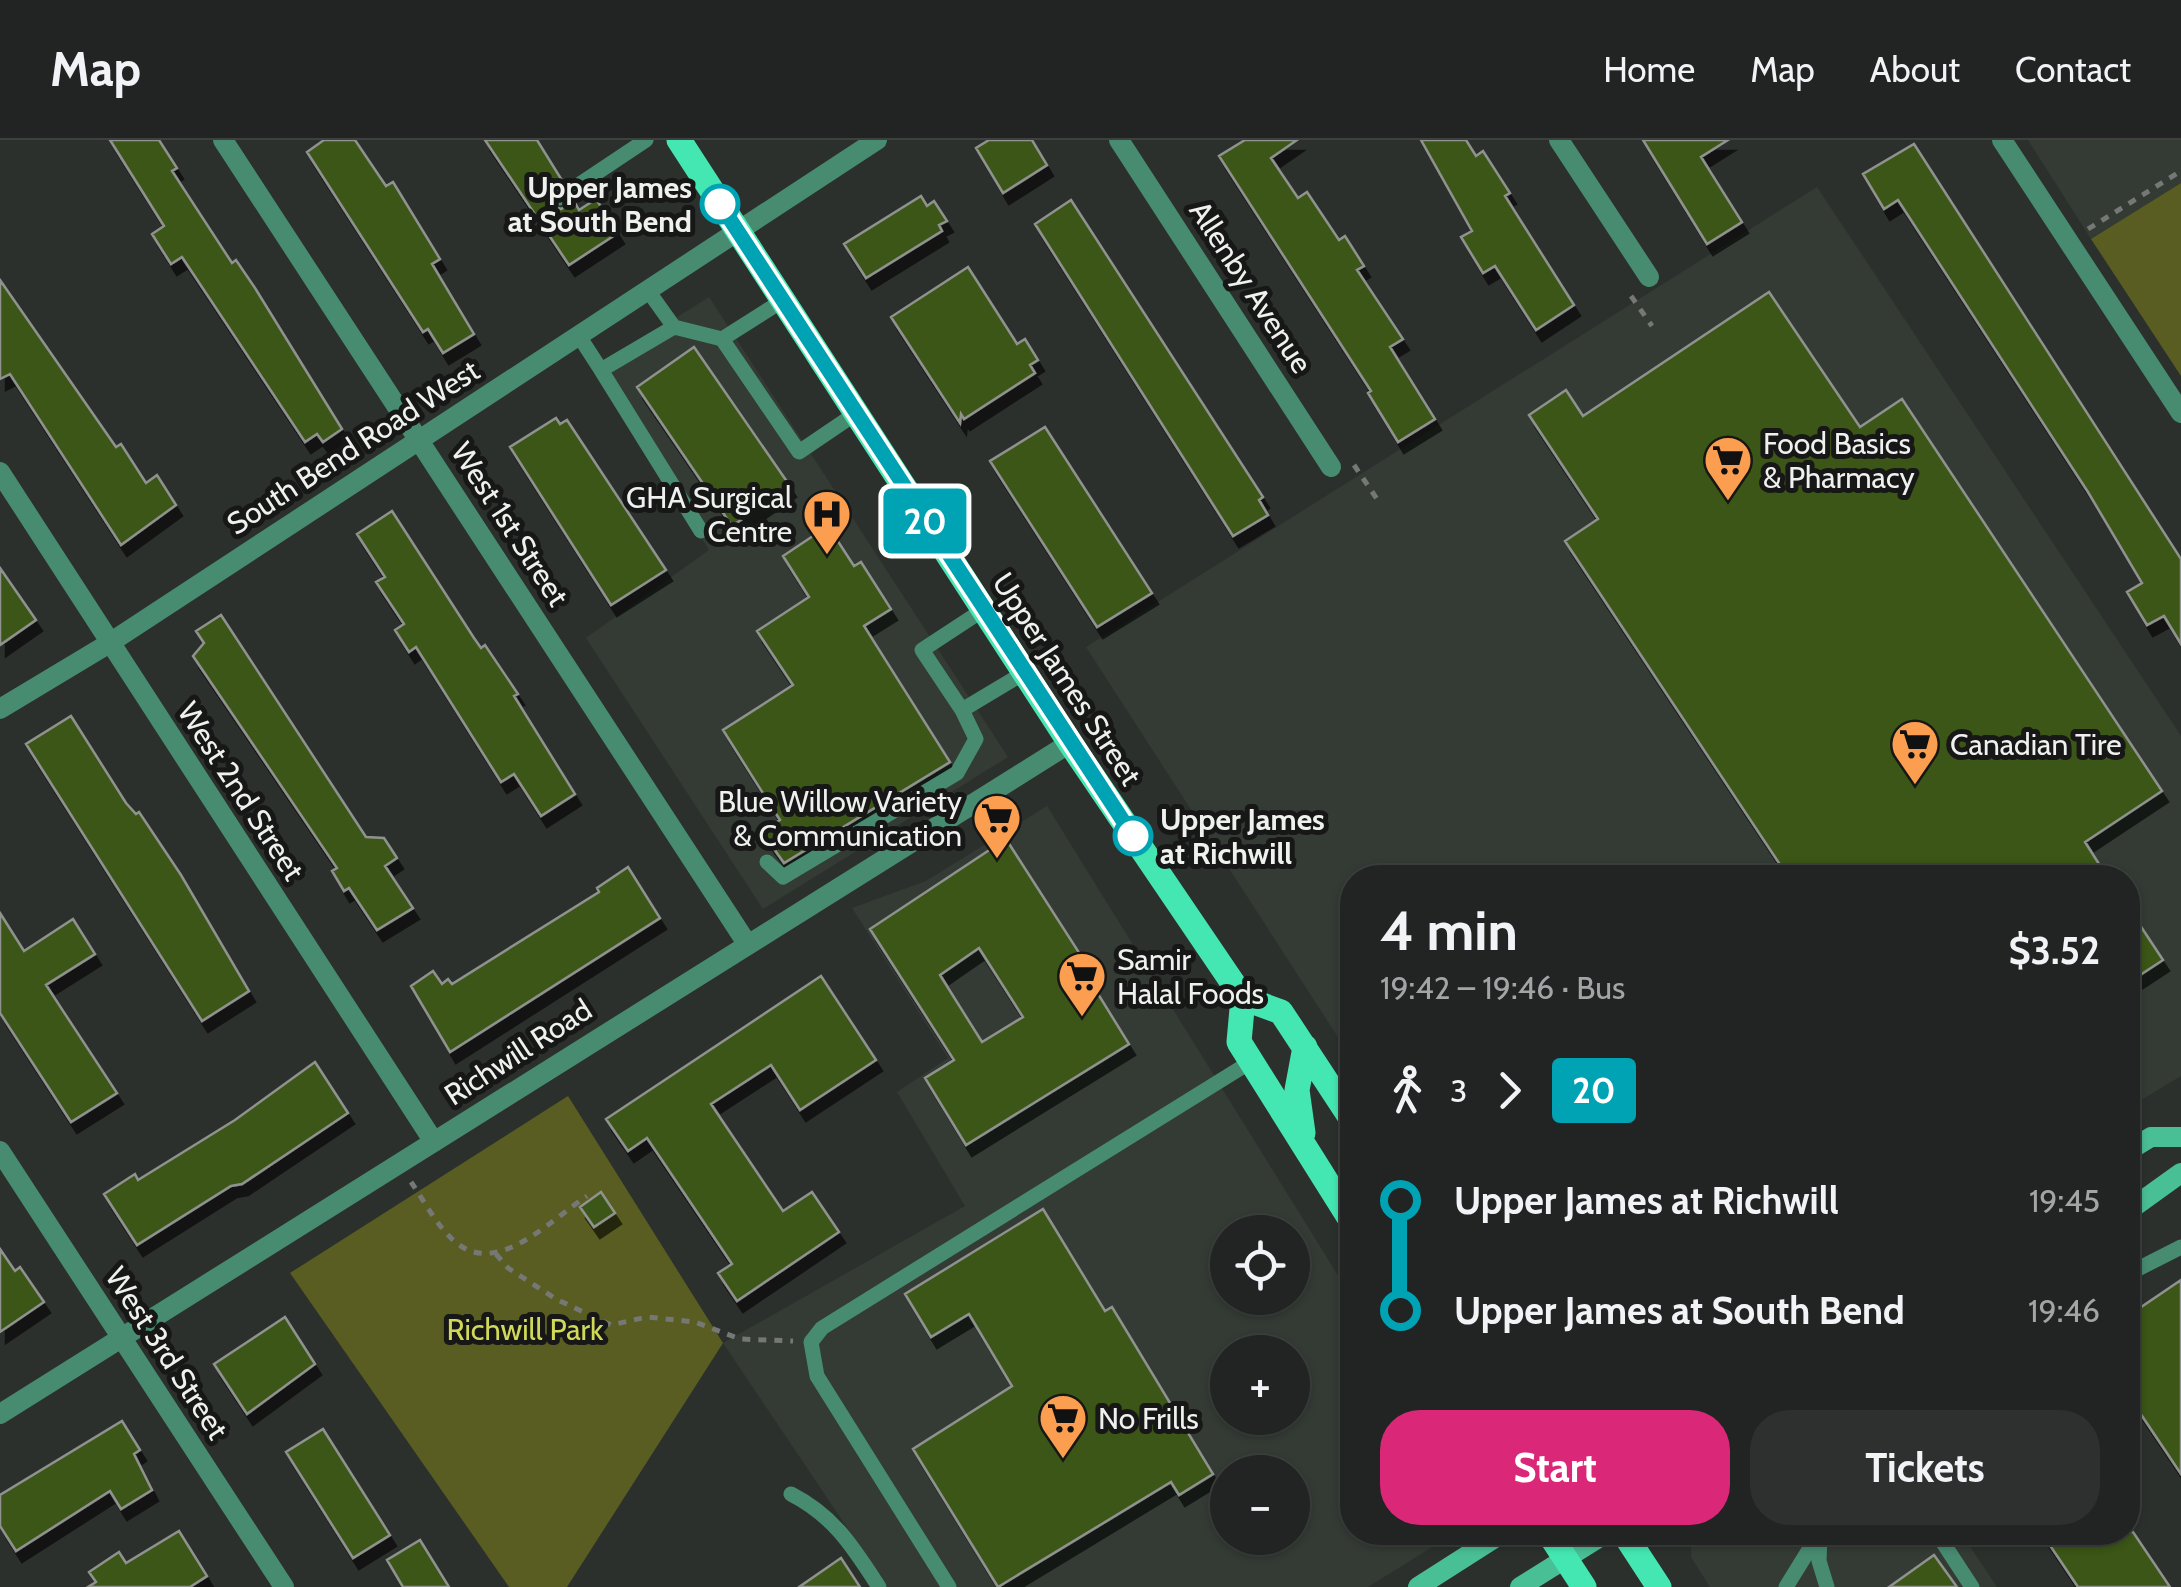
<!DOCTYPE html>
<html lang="en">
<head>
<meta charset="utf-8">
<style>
  body { margin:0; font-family:Cabin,sans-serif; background:#2d302f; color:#f1f3f6; height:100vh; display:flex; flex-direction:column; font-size:38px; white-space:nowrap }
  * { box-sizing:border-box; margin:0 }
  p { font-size:32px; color:#a2a4a5 }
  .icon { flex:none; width:55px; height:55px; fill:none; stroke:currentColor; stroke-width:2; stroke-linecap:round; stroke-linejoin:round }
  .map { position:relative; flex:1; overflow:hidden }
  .details { position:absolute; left:1340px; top:725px; width:800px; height:680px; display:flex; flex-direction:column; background:#212422; border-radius:40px; box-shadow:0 2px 8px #0004,0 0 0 2px #3e4140 }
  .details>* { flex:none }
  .badge { padding:0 20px; border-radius:8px; font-size:35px; line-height:65px }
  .tools { position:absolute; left:1210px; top:1075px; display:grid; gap:20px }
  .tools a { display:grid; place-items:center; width:100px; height:100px; border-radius:50%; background:#212422; box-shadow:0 2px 8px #0004,0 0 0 2px #3e4140; font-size:50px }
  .map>.badge { position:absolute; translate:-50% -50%; box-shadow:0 0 0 5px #fff }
  .legs { display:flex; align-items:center; gap:15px; height:110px; padding:0 40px; font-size:32px }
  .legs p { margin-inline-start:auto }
  .headline { display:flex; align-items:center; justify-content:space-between; height:170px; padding:0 40px }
  h1 { font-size:55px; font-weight:800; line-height:75px }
  .primary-button { display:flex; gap:20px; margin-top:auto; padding:20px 40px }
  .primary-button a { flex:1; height:115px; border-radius:40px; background:#db2777; color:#fff; font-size:40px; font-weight:800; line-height:115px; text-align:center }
  .primary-button a+a { background:#2d302f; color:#f1f3f6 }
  ul { padding:0 40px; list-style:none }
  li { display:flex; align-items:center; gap:35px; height:110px; font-size:38px }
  li i { display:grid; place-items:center; width:15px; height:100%; margin:0 12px; background:currentColor }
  li i::after { content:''; width:25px; height:25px; margin:-12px; border:8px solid; border-radius:50%; background:#212422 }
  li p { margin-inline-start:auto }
  li:first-child i { background:linear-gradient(#0000 50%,currentColor 0) }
  li:last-child i { background:linear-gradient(currentColor 50%,#0000 0) }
  header { display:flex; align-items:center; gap:60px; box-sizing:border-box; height:140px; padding:0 50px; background:#212422; border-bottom:2px solid #3e4140 }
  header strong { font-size:48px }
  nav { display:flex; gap:55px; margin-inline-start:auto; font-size:35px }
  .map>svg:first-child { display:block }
</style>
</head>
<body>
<header>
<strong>Map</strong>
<nav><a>Home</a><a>Map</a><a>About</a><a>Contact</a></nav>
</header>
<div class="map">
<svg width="2181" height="1447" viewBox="0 0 2181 1447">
  <defs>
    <filter id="shadow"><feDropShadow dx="6" dy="11" stdDeviation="0" flood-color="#0009"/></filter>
  </defs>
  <rect width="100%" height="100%" fill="#2c302d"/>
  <path fill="#333b34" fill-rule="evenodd" d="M2028,0H2181V43L2091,99Z
    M1817,47L2181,596V936L2128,968V738H1352V919L1086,507Z
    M709,157L1008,617L763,769L586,498L709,410L596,228Z
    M1047,666L1352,1158V1392L1446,1393L1442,1401L1368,1447H887L723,1203L965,1066L897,952L948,918L852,768L926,741ZM1228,1092H1292V1158H1228ZM1228,1212H1292V1278H1228ZM1228,1332H1292V1398H1228Z
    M1692,1393H1961L1997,1447H1710L1691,1417Z"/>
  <path fill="#595d21" d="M2181,43V236L2091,99Z
    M568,956L723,1203L567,1447H509L290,1133Z"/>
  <path fill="#3b5718" stroke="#8f928e" stroke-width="2.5" fill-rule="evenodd" filter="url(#shadow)" d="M110,0H159L177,28L172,31L232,123L236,120L255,148L342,289L323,302L317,294L305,302L182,117L171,124L152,94L164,86Z
    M324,0H355L386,46L393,42L440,119L432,124L474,194L443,213L428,189L423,192L307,12Z
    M485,0H537L563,42L549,52L550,65L561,69L574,61L579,70L596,59L618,93L569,125Z
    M989,0H1032L1047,25L1003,53L976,8Z
    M1245,0H1297L1271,18L1298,58L1307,52L1339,100L1345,96L1364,126L1357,130L1403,199L1390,207L1435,279L1398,302L1368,253L1371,251L1219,16Z
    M1421,0H1466L1476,16L1483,11L1510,53L1505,56L1574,165L1536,190L1495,126L1483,133L1461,97L1472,91Z
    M1643,0H1728L1701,17L1742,82L1707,104Z
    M1914,4L2181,419V504L2164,476L2147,485L2127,452L2142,443L2088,352L1898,60L1884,69L1863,34Z
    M921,56L927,66L934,61L947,81L939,85L942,91L866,138L844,104Z
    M1071,60L1263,357L1259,360L1268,375L1233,396L1035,84Z
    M968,127L1014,199L1017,204L1025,199L1038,220L1030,225L1035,233L964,279L961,274L960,283L891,177Z
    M0,140L116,307L121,304L146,343L157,335L176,365L121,405L10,234L0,239Z
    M1769,152L1860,287L1902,259L2162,651L2085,702L2108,738H1789L1565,401L1598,379L1529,275L1566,250L1583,276Z
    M694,207L790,346L732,386L637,247Z
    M556,278L560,284L567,280L666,430L611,465L510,307Z
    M1045,287L1152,453L1097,487L990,321Z
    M392,371L474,498L481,508L485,505L518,554L514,556L575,654L541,676L514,634L501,642L416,507L409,512L395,490L404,484L376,442L385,437L357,394Z
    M828,386L854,426L861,422L891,469L864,486L950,622L784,723L762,692L780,680L723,590L793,545L757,491L809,457L783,416Z
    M0,428L36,480L0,505Z
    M221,475L366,697L384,698L397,718L385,726L413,768L377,790L349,748L344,751L332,731L337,728L193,516L204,503L196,491Z
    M71,576L126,663L136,674L139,672L181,735L249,851L202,881L26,604Z
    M1006,699L1087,825L1082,828L1129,904L966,1005L925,938L954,920L870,789ZM979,808L1023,877L982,902L940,835Z
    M628,727L660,778L450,912L411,846L433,831L442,844L448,839L452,844L599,752L597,748Z
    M2128,767L2163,820L2128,843Z
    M0,773L24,811L73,779L95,814L46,845L117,953L71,982L0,873Z
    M821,836L876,920L800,970L771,925L711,964L783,1071L812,1052L839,1092L737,1161L718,1133L732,1124L647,998L628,1011L606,979Z
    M315,922L348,973L242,1044L231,1046L137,1105L104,1054L135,1034L138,1040L235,980Z
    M601,1052L615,1073L594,1087L580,1067Z
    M1043,1069L1105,1171L1112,1167L1213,1334L1179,1355L1171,1342L998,1447L913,1309L1012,1246L969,1174L931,1197L905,1154Z
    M0,1109L15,1131L20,1127L44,1162L0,1192Z
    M2181,1140V1334L2128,1255V1176Z
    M285,1177L315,1224L247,1274L214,1224Z
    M122,1281L140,1310L134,1314L152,1350L121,1369L110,1351L16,1411L0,1386V1355Z
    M323,1289L390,1395L353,1418L286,1312Z
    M179,1391L207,1436L190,1447H88L96,1442L89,1432L119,1412L126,1423Z
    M2041,1392H2133L2170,1447H2078Z
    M420,1400L449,1447H403L387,1420Z
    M1934,1415L1957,1447H1889Z
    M841,1418L860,1447H799Z"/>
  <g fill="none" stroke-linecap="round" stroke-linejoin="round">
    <path stroke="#757875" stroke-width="5" stroke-dasharray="8 8" stroke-linecap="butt" d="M2088,89L2181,31
      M1631,156L1652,186
      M1354,325L1377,359
      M411,1042C425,1062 439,1090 458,1104C499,1136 553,1078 587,1056
      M496,1114L508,1128L556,1159L611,1185L647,1177L695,1182L740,1199L793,1201"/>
    <path stroke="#478b71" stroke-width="15" d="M559,58L646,0
      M782,161L722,199L799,312L855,274
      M674,187L722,199
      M579,196L601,230L674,187L649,152
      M601,230L701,391
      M983,470L922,510L962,570L1024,533
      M767,722L783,737L957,633L976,599L962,570
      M2128,1134L2181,1107
      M791,1354C834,1376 853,1407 879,1447
      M1936,1392L1972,1447
      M1820,1396L1819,1421L1827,1447
      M949,1447L817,1236L811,1202L822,1188L1252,921
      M1786,1447L1820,1392"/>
    <path stroke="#478b71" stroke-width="20" d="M223,0L746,802
      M1119,0L1331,327
      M1559,0L1649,137
      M2002,0L2181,273
      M0,332L434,1002
      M0,569L108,504L877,0
      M0,1011L284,1447
      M0,1274L1070,603"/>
    <path stroke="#49bf96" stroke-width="20" d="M2128,1011L2151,997H2181
      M2128,1071L2181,1033
      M1418,1447L1504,1392
      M1520,1447L1608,1392"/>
    <path stroke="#44e7b2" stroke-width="25" d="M679,0L1070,603L1243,858L1281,872L1352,980
      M1243,858L1239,902L1352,1082
      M1303,993L1297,950L1305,907
      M1548,1392L1584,1447
      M1623,1392L1659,1447"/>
  </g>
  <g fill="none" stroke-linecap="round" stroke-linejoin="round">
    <g stroke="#fff" stroke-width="22">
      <path id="line-1" d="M720,64L1133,696"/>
    </g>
    <use href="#line-1" stroke="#00a3b4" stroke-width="15"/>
  </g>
  <defs>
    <g id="supermarket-pin" transform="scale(2.5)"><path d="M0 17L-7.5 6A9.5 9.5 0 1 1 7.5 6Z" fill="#fb9e50" stroke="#161716"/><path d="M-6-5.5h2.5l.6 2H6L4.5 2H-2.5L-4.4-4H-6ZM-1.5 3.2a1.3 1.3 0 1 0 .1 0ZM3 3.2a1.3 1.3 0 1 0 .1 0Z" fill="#111"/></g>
    <g id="hospital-pin" transform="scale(2.5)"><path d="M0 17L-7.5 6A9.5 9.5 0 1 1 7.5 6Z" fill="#fb9e50" stroke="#161716"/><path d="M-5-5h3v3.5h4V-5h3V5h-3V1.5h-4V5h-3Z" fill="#111"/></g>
  </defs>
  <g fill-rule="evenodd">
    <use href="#supermarket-pin" x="1728" y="320"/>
    <use href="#hospital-pin" x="827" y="374"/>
    <use href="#supermarket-pin" x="1915" y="604"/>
    <use href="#supermarket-pin" x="997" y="678"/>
    <use href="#supermarket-pin" x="1082" y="836"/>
    <use href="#supermarket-pin" x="1063" y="1278"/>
  </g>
  <g fill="#fff" stroke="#00a3b4" stroke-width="5">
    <circle cx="720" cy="64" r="18"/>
    <circle cx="1133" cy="696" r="18"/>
  </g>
  <g text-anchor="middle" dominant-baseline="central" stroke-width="10" stroke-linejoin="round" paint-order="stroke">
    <g font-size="30" font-weight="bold" fill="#eff1ef" stroke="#161716" text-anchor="end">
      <text x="692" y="47">Upper James<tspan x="692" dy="34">at South Bend</tspan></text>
      <text x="1160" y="679" text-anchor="start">Upper James<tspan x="1160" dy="34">at Richwill</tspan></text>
    </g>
    <g font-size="30" fill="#eff1ef" stroke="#161716">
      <text transform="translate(1251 147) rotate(57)">Allenby Avenue</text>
      <text transform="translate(353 307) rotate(-33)">South Bend Road West</text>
      <text transform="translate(510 384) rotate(57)">West 1st Street</text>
      <text transform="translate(1067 539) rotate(57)">Upper James Street</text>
      <text transform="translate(241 651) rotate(57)">West 2nd Street</text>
      <text transform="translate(518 912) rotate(-33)">Richwill Road</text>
      <text transform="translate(167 1213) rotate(57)">West 3rd Street</text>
    </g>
    <g font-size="30" fill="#eff1ef" stroke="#161716" text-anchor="start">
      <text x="1763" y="303">Food Basics<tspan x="1763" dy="34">&amp; Pharmacy</tspan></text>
      <text x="792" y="357" text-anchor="end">GHA Surgical<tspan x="792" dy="34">Centre</tspan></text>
      <text x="1950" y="604">Canadian Tire</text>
      <text x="962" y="661" text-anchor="end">Blue Willow Variety<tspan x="962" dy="34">&amp; Communication</tspan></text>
      <text x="1117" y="819">Samir<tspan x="1117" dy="34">Halal Foods</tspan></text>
      <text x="1098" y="1278">No Frills</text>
    </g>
    <g font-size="30" fill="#d1d959" stroke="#161716">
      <text x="525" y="1189">Richwill Park</text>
    </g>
  </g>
</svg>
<div class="tools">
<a><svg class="icon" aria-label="locate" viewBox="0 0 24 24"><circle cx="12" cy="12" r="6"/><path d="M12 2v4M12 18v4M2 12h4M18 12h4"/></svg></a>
<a>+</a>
<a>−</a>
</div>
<b class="badge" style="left:925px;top:381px;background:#00a3b4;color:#fff">20</b>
<section class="details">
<div class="headline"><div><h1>4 min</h1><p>19:42 – 19:46 · Bus</p></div><b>$3.52</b></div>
<div class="legs"><svg class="icon" aria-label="walk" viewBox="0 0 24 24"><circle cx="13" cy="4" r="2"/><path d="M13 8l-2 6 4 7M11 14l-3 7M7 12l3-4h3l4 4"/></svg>3<svg class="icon" aria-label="forward" viewBox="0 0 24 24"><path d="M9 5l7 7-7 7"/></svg><b class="badge" style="background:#00a3b4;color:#fff">20</b></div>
<ul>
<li><i style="color:#00a3b4"></i><b>Upper James at Richwill</b><p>19:45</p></li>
<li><i style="color:#00a3b4"></i><b>Upper James at South Bend</b><p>19:46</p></li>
</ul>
<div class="primary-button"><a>Start</a><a>Tickets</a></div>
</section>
</div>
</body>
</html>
